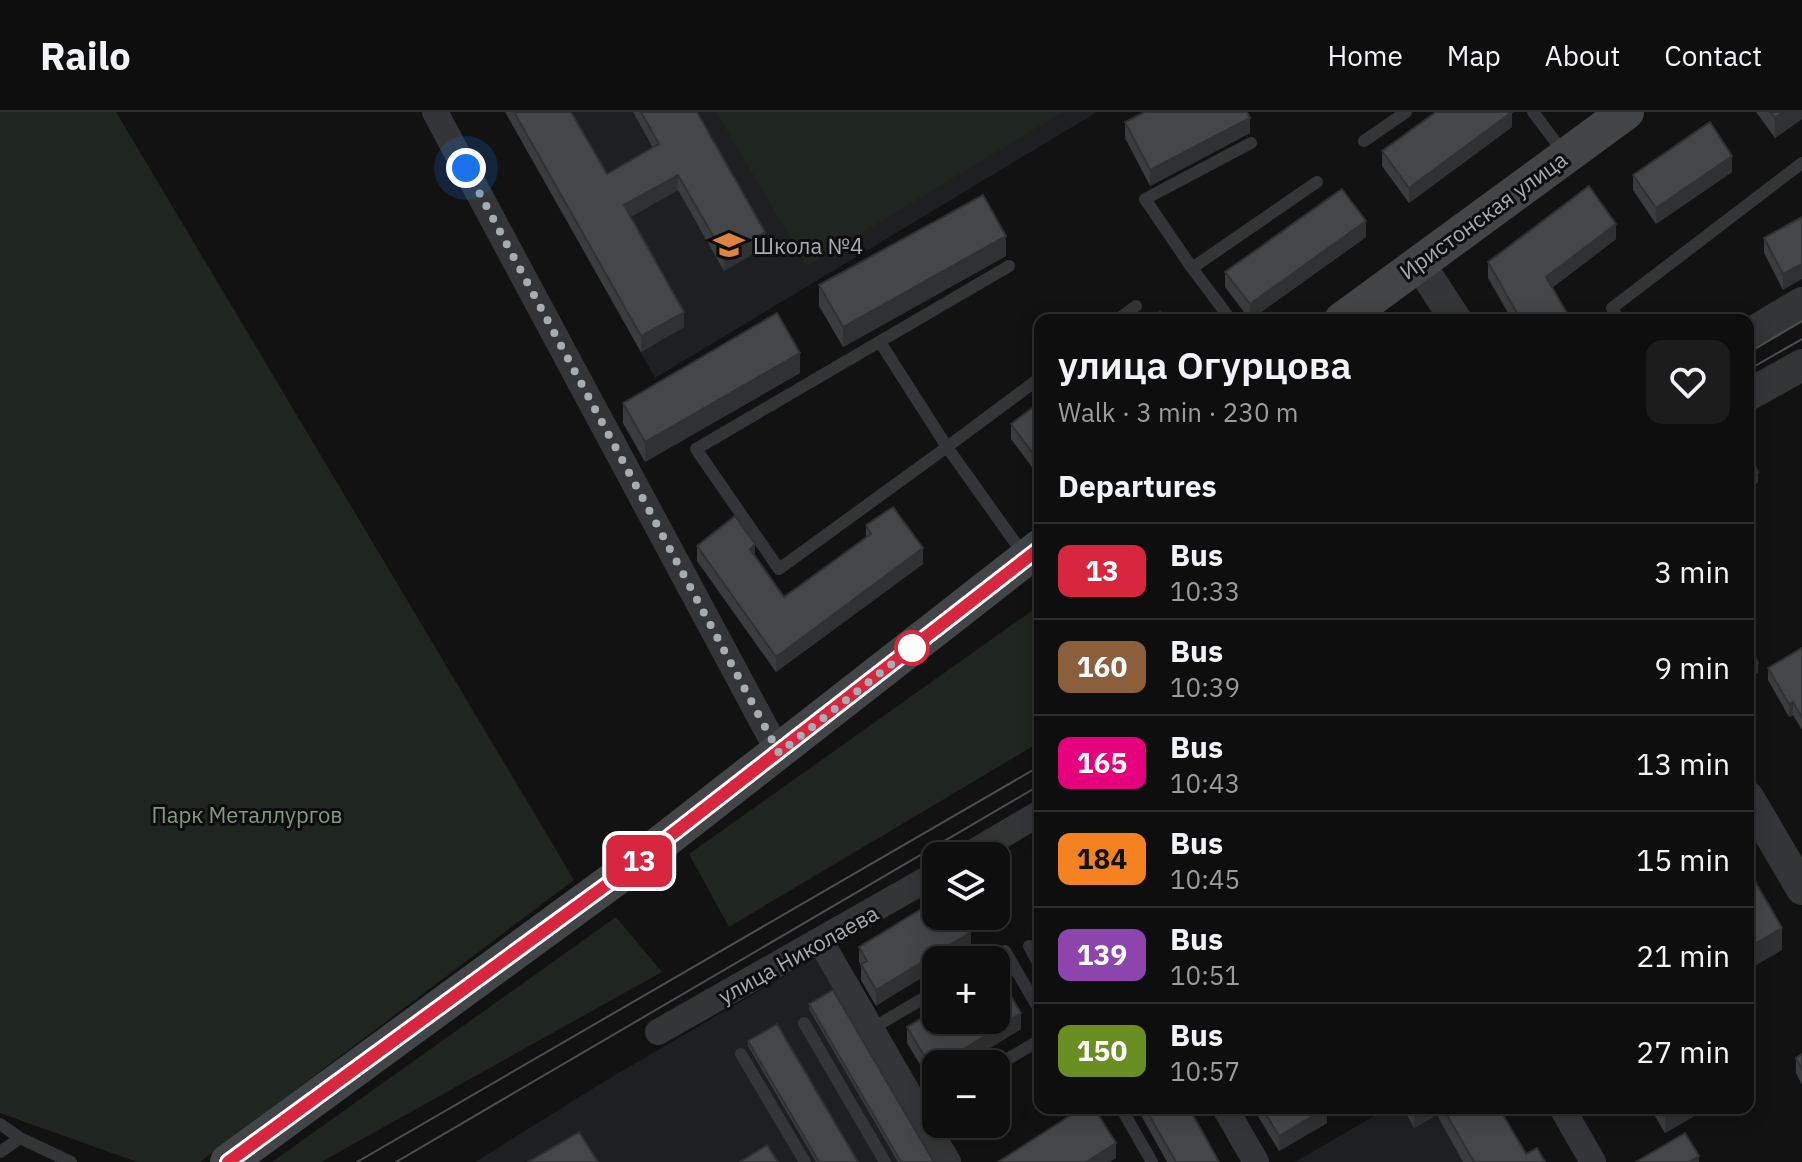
<!DOCTYPE html>
<html lang="en">
<head>
<meta charset="utf-8">
<style>
  body { margin:0; font-family:"IBM Plex Sans",sans-serif; background:#1c1c1c; color:#f1f3f6; height:100vh; display:flex; flex-direction:column; font-size:30px; white-space:nowrap }
  * { box-sizing:border-box; margin:0 }
  p { font-size:26px; color:#9b9c9e }
  .icon { flex:none; width:44px; height:44px; fill:none; stroke:currentColor; stroke-width:2; stroke-linecap:round; stroke-linejoin:round }
  .map { position:relative; flex:1; overflow:hidden }
  .panel { position:absolute; left:1034px; top:202px; width:720px; height:800px; display:flex; flex-direction:column; background:#0e0e0e; border-radius:16px; box-shadow:0 4px 20px #0003,0 0 0 2px #2e2e2e }
  .panel>* { flex:none }
  .badge { padding:0 16px; border-radius:12px; font-size:28px; line-height:52px }
  .controls { position:absolute; left:922px; top:730px; display:grid; gap:16px }
  .controls a { display:grid; place-items:center; width:88px; height:88px; border-radius:16px; background:#0e0e0e; box-shadow:0 4px 20px #0003,0 0 0 2px #2e2e2e; font-size:40px }
  .you { position:absolute; width:40px; height:40px; margin:-20px; border:6px solid #fff; border-radius:50%; background:#1a73e8; box-shadow:0 0 0 12px #1a73e833 }
  .map>.badge { position:absolute; translate:-50% -50%; box-shadow:0 0 0 4px #fff }
  h2 { padding:0 24px; font-size:30px; line-height:72px }
  .round { display:grid; place-items:center; flex:none; width:84px; height:84px; border-radius:16px; background:#1c1c1c }
  .summary { display:flex; align-items:center; justify-content:space-between; height:136px; padding:0 24px }
  h1 { font-size:38px; font-weight:600; line-height:60px }
  ul { padding:0; list-style:none }
  li { display:flex; align-items:center; gap:24px; height:96px; padding:0 24px; border-top:2px solid #2e2e2e }
  li div { flex:1 }
  li b { display:block; font-size:30px }
  li em { font-style:normal }
  li .badge { min-width:88px; font-weight:700; text-align:center }
  header { display:flex; align-items:center; gap:48px; box-sizing:border-box; height:112px; padding:0 40px; background:#0e0e0e; border-bottom:2px solid #2e2e2e }
  header strong { font-size:38px }
  nav { display:flex; gap:44px; margin-inline-start:auto; font-size:28px }
  .map>svg:first-child { display:block }
</style>
</head>
<body>
<header>
<strong>Railo</strong>
<nav><a>Home</a><a>Map</a><a>About</a><a>Contact</a></nav>
</header>
<div class="map">
<svg width="1802" height="1050" viewBox="0 0 1802 1050">
  <rect width="100%" height="100%" fill="#121213"/>
  <path fill="#1e1f20" d="M506,0H1097L655,266Z
    M817,845L936,1050H475L605,969Z
    M1388,996H1489L1520,1050H1295Z"/>
  <path fill="#1f261f" d="M0,0H116L574,768L200,1050H137L0,1001Z
    M716,0H1063L807,154Z
    M1040,493V630L729,815L689,742Z
    M616,805L662,860L321,1050H272Z"/>
  <g fill="none" stroke-linecap="round" stroke-linejoin="round">
    <path stroke="#343538" stroke-width="12" d="M1533,0L1564,41
      M1364,29L1406,0
      M1009,154L696,337L779,457L947,335L1024,443
      M1192,156L1145,87L1251,31
      M1117,208L1136,194
      M1231,208L1192,156L1317,70
      M1619,208L1612,196L1802,51
      M880,230L947,335L1040,266
      M1029,834L1040,854
      M990,848L1005,839L1040,899
      M804,911L885,1050
      M871,917L936,879
      M741,942L805,1050
      M996,954L1040,928
      M1121,996L1152,1050
      M0,1012L20,1026
      M0,1040L20,1026L71,1050"/>
    <path stroke="#343538" stroke-width="26" d="M435,0L779,641
      M967,744L1040,701
      M821,830L948,1050
      M658,920L936,762
      M1225,996L1256,1050
      M1562,996L1593,1050"/>
    <path stroke="#343538" stroke-width="32" d="M1418,150L1456,208
      M1748,223L1802,191
      M1748,283L1802,253
      M1748,685L1802,777"/>
    <path stroke="#424548" stroke-width="36" d="M1342,208L1626,0
      M228,1050L620,763L1040,435"/>
    <path stroke="#4b4e51" stroke-width="2" d="M1748,241L1802,209
      M1748,258L1802,227
      M357,1050L1040,654
      M396,1050L1040,673"/>
  </g>
  <path fill="#3a3c3e" d="M505,0H571L607,62L653,36L633,0H697L765,135L724,159L678,78L630,105L684,215L641,240Z
    M1756,0H1802V7L1775,26Z
    M1125,10L1250,21L1150,74L1125,26Z
    M1512,15L1409,91L1382,54V39Z
    M1732,60L1656,112L1633,78V63Z
    M1802,105L1783,178L1764,141V126Z
    M1366,125L1250,208L1225,175V160Z
    M1616,127L1552,176L1571,208H1512L1488,166V150Z
    M1006,144L843,235L819,194V173Z
    M800,261L645,350L623,311V291Z
    M1040,290V366L1011,327V312Z
    M866,413L923,452L776,560L697,449V434L755,445L784,485L866,425Z
    M1802,536V618L1793,603L1789,605L1768,568V556Z
    M859,835H971L950,848H936L876,894L861,868V854L859,850Z
    M809,892L934,1050H898L809,897Z
    M907,915L1021,917L932,972L907,931Z
    M748,929L858,1050H816L748,934Z
    M1802,942V973L1796,961V946Z
    M1137,996H1189L1219,1050H1167Z
    M1253,996H1327V1011L1279,1039Z
    M1403,996H1499L1526,1042L1545,1050H1463L1437,1003L1414,1016Z
    M1650,996H1698V1002L1665,1021Z"/>
  <path fill="#303132" d="M1512,0V15L1409,91V76Z
    M1783,0H1802V7L1775,26V6Z
    M1250,6V21L1150,74V58Z
    M1732,44V60L1656,112V96Z
    M678,63V78L624,109V93Z
    M1366,109V125L1250,208V192Z
    M1616,112V127L1546,180V165Z
    M765,120V135L724,159V143Z
    M1006,124V144L843,235V215Z
    M1802,152V167L1783,178V162Z
    M684,200V215L641,240V224Z
    M800,241V261L645,350V330Z
    M1758,360V371L1748,376V365Z
    M755,432V447L750,437Z
    M923,436V452L776,560V545Z
    M1758,551V561L1748,567V557Z
    M1793,590V603L1789,605V592Z
    M1782,816V838L1748,858V836Z
    M971,820V835L950,848H936V857L876,894V878Z
    M1021,901V917L964,952H940Z
    M936,954V970L932,972V957Z
    M1326,996L1327,1011L1279,1039V1024Z
    M1417,996H1437V1003L1414,1016V998Z
    M1671,996H1698V1002L1665,1021V999Z
    M1116,1031V1046L1110,1050H1086Z
    M1699,1044V1050H1689Z"/>
  <path fill="#444648" stroke="#303132" stroke-width="2" d="M514,0H571L607,62L659,32L641,0H697L765,120L724,143L678,63L624,93L684,200L641,224Z
    M1145,0H1247L1250,6L1150,58L1125,10Z
    M1436,0H1512L1409,76L1382,39Z
    M1770,0H1783L1775,6Z
    M1710,10L1732,44L1656,96L1633,63Z
    M1589,74L1616,112L1546,165L1571,208H1521L1488,150Z
    M1342,77L1366,109L1250,192L1225,160Z
    M983,83L1006,124L843,215L819,173Z
    M1802,105V152L1783,162L1764,126Z
    M1160,200L1166,208H1150Z
    M777,201L800,241L645,330L623,291Z
    M1040,290V351L1011,312Z
    M1748,341L1758,360L1748,365Z
    M893,395L923,436L776,545L697,434L735,404L755,432L750,437L784,485L871,422L866,413Z
    M1748,532L1758,551L1748,557Z
    M1802,536V606L1793,590L1789,592L1768,556Z
    M1756,771L1782,816L1748,836V776Z
    M936,788V804H962L971,820L876,878L861,852L867,849L859,835Z
    M997,861L1021,901L940,952H936V954L932,957L907,915L936,898V908H996V862Z
    M833,878L934,1050H901L809,892Z
    M777,912L858,1050H819L748,929Z
    M1802,942V958L1796,946Z
    M1082,996H1094L1116,1031L1086,1050H998Z
    M1145,996H1189L1219,1050H1176Z
    M1262,996H1326L1279,1024Z
    M1443,996H1499L1526,1042L1537,1036L1545,1050H1474Z
    M579,1020L598,1050H528Z
    M1685,1021L1699,1044L1689,1050H1636Z
    M767,1033L778,1050H740Z"/>
  <g fill="none" stroke-linecap="round" stroke-linejoin="round">
    <g stroke="#fff" stroke-width="18">
      <path id="line" d="M228,1050L620,763L1040,436"/>
    </g>
    <use href="#line" stroke="#d7263d" stroke-width="12"/>
    <path stroke="#a5acb2" stroke-width="8" stroke-dasharray="0 14.4" d="M466,56L779,641L912,536"/>
  </g>
  <defs>
    <g id="school-bare" transform="scale(2.4)"><path d="M0-5L7-2L0 1L-7-2ZM-4 1L0 2.5L4 1V4Q0 6-4 4Z" fill="#dd8441" stroke="#0d0d0e" stroke-width="2.5" paint-order="stroke"/></g>
  </defs>
  <g fill-rule="evenodd">
    <use href="#school-bare" x="729" y="133"/>
  </g>
  <circle fill="#fff" stroke="#d7263d" stroke-width="4" cx="912" cy="536" r="16"/>
  <g text-anchor="middle" dominant-baseline="central" stroke-width="6" stroke-linejoin="round" paint-order="stroke">
    <g font-size="22" fill="#a5acb2" stroke="#0d0d0e">
      <text transform="translate(1483 103) rotate(-36)">Иристонская улица</text>
      <text transform="translate(798 842) rotate(-29)">улица Николаева</text>
    </g>
    <g font-size="22" fill="#a5acb2" stroke="#0d0d0e" text-anchor="start">
      <text x="753" y="133">Школа №4</text>
    </g>
    <g font-size="22" fill="#839b7e" stroke="#0d0d0e">
      <text x="247" y="702">Парк Металлургов</text>
    </g>
  </g>
</svg>
<div class="controls">
<a><svg class="icon" aria-label="layers" viewBox="0 0 24 24"><path d="M12 4l9 5-9 5-9-5zM3 14l9 5 9-5"/></svg></a>
<a>+</a>
<a>−</a>
</div>
<div class="you" style="left:466px;top:56px"></div>
<b class="badge" style="left:639px;top:749px;background:#d7263d;color:#fff">13</b>
<section class="panel">
<div class="summary"><div><h1>улица Огурцова</h1><p>Walk · 3 min · 230 m</p></div><a class="round"><svg class="icon" aria-label="heart" viewBox="0 0 24 24"><path d="M12 20l-8-8c-3-5 5-10 8-4 3-6 11-1 8 4z"/></svg></a></div>
<h2>Departures</h2>
<ul>
<li><span class="badge" style="background:#d7263d;color:#fff">13</span><div><b>Bus</b><p>10:33</p></div><em>3 min</em></li>
<li><span class="badge" style="background:#8b5e3c;color:#fff">160</span><div><b>Bus</b><p>10:39</p></div><em>9 min</em></li>
<li><span class="badge" style="background:#e6007e;color:#fff">165</span><div><b>Bus</b><p>10:43</p></div><em>13 min</em></li>
<li><span class="badge" style="background:#f58220;color:#111">184</span><div><b>Bus</b><p>10:45</p></div><em>15 min</em></li>
<li><span class="badge" style="background:#8e44ad;color:#fff">139</span><div><b>Bus</b><p>10:51</p></div><em>21 min</em></li>
<li><span class="badge" style="background:#6b8e23;color:#fff">150</span><div><b>Bus</b><p>10:57</p></div><em>27 min</em></li>
</ul>
</section>
</div>
</body>
</html>
